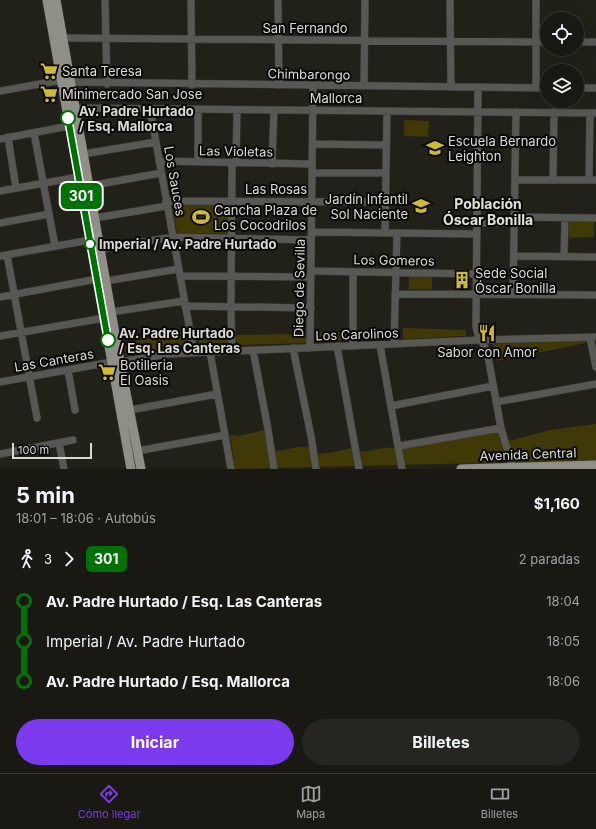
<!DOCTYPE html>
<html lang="es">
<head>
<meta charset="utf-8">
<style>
  body { margin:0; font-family:Inter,sans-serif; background:#262521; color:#f1f3f6; height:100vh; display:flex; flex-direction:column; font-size:15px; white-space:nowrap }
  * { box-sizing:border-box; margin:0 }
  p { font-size:13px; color:#9fa0a0 }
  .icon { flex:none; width:22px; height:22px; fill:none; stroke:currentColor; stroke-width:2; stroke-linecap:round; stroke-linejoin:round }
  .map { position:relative; height:469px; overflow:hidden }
  .details { display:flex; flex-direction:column; background:#191813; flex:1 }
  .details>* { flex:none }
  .badge { padding:0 8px; border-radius:6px; font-size:14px; line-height:26px }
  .tools { position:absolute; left:540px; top:12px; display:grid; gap:8px }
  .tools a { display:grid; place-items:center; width:44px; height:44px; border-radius:50%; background:#191813; box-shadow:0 4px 16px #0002,0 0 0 1px #373733; font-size:20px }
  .scale { position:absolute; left:12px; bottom:10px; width:80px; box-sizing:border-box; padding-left:4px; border:2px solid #dadad5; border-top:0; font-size:11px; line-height:14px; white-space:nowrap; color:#dadad5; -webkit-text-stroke:3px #0a0907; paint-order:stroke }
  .map>.badge { position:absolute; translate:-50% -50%; box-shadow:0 0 0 2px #fff }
  .legs { display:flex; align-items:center; gap:6px; height:44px; padding:0 16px; font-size:13px }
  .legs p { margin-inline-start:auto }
  .headline { display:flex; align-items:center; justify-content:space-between; height:68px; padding:0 16px }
  h1 { font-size:22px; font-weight:700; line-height:30px }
  .action { display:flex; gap:8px; margin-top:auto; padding:8px 16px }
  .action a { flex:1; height:46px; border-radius:24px; background:#7c3aed; color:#fff; font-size:16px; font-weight:700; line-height:46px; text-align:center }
  .action a+a { background:#262521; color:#f1f3f6 }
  ul { padding:0 16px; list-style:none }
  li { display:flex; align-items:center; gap:14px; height:40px; font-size:15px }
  li i { display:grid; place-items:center; width:6px; height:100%; margin:0 5px; background:currentColor }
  li i::after { content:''; width:10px; height:10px; margin:-5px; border:3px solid; border-radius:50%; background:#191813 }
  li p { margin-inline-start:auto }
  li:first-child i { background:linear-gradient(#0000 50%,currentColor 0) }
  li:last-child i { background:linear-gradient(currentColor 50%,#0000 0) }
  .dock { display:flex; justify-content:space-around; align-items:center; height:56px; border-top:1px solid #373733; background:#191813; font-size:11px; color:#9fa0a0 }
  .dock a { display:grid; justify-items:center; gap:2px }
  .dock .on { color:#7c3aed }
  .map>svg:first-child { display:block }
</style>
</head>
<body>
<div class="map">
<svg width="596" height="469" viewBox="0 0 596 469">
  <rect width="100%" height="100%" fill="#212019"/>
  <path fill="#3f3807" d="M404,120L429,121L428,137L404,136Z
    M228,201V234L177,233L171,203Z
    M569,220H594V237L569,238Z
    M409,275H432V289H409Z
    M403,328L466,330V336L403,339Z
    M185,331L189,346L126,356L124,343Z
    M317,332H346V340L318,341Z
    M198,333L229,334V345H199Z
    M306,334V343L237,345L236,335Z
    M586,340V343L497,361L493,344Z
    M596,424V460L235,469L230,435L239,436L265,430L269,448L278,451L299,447H309L312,455L336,452L350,448C364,456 372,448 386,448C389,447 392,448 396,448L500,431L505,442L550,430Z"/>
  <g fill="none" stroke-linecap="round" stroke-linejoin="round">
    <g stroke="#3b3a33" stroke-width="8">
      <path id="minor" d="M105,0L107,84
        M191,0L192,85
        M278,0L279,85
        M450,0L451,87
        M63,38L547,42
        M577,42H596
        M71,82L547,88
        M364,86L365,0
        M478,87L476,327L478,335L487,351L501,428L513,469
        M536,88V0
        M577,88H596
        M0,91L62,80
        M75,108L596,113
        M150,109L194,353
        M34,133L55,246
        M8,137L16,188
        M0,139L69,126
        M313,144L386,145
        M83,154L156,142
        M159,161L312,164
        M198,162V109
        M232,163L231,307L232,351
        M236,163L237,110
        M272,164L274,110
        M312,173H386
        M515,180H596
        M553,180L554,112
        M589,180L590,113
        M89,186L161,173
        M0,191L78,177
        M166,201L386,202
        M514,217L596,218
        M95,218L167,206
        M0,223L49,214
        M477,223H514
        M312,232L477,234
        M385,233L387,111
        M101,249L173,237L311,240
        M7,255L37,418
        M0,256L90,240
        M514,256L596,257
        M564,256L565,218
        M311,271L477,274
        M180,276L311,277
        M106,281L178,269
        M395,294L596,295
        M513,295L516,112
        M0,297L97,279
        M185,306L311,308
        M111,312L184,301
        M0,336L104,318
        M590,338L596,367
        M394,344L397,233
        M380,345L402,469
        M337,346L359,469
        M353,346V272
        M293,348L311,436L316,469
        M310,348L313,86
        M253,350L268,429L274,469
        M210,352L231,469
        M68,370L75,410
        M0,382L106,363L120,362L168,354L480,340L596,337
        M496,402L596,384
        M391,406L493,386
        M130,410L217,394
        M59,443L64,469
        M399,446L501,428
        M137,451L225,435
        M0,454L73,440"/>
    </g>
    <g stroke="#3b3a33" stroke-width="10">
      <path id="major" d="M47,0L131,469
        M56,0L120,362L141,469
        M461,469L596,465"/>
    </g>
    <use href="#minor" stroke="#575753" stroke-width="7"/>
    <use href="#major" stroke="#8f8e87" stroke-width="9"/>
  </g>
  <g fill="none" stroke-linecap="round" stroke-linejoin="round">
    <g stroke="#fff" stroke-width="9">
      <path id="line-1" d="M68,118L108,340"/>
    </g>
    <use href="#line-1" stroke="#007106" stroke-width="6"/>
  </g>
  <defs>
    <g id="supermarket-bare" transform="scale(1.38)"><path d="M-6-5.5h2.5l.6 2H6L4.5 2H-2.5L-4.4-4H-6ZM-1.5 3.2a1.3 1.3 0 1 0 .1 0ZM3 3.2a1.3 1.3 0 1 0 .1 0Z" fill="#ccb939" stroke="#0a0907" stroke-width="2.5" paint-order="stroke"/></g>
    <g id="school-bare" transform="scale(1.38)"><path d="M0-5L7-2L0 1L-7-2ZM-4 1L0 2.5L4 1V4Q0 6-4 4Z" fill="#ccb939" stroke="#0a0907" stroke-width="2.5" paint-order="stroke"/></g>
    <g id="stadium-bare" transform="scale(1.38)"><path d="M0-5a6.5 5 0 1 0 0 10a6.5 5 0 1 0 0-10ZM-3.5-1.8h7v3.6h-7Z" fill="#ccb939" stroke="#0a0907" stroke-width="2.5" paint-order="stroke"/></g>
    <g id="building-bare" transform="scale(1.38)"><path d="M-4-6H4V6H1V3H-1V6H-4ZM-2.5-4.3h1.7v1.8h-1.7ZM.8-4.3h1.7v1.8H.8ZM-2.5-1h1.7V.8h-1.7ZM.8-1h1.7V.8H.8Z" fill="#ccb939" stroke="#0a0907" stroke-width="2.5" paint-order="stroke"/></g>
    <g id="restaurant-bare" transform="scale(1.38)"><path d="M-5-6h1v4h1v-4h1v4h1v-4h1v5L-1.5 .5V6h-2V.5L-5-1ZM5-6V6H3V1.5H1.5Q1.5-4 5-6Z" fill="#ccb939" stroke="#0a0907" stroke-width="2.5" paint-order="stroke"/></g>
  </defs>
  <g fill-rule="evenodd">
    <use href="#supermarket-bare" x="49" y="71"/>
    <use href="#supermarket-bare" x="49" y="94"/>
    <use href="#school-bare" x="435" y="148"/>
    <use href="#school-bare" x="421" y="206"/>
    <use href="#stadium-bare" x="201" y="217"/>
    <use href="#building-bare" x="462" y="280"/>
    <use href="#restaurant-bare" x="487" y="333"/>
    <use href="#supermarket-bare" x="107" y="372"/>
  </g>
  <g fill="#fff" stroke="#007106" stroke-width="2">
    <circle cx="68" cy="118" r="7"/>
    <circle cx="90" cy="244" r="5"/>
    <circle cx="108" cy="340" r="7"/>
  </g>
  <g text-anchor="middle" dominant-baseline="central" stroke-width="4" stroke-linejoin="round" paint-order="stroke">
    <g font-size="13" fill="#dadad5" stroke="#0a0907">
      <text x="305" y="28">San Fernando</text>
      <text transform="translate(309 74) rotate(1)">Chimbarongo</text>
      <text x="336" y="98">Mallorca</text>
      <text transform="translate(236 151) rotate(1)">Las Violetas</text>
      <text transform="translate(175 181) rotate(80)">Los Sauces</text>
      <text x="276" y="189">Las Rosas</text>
      <text transform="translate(394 260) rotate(1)">Los Gomeros</text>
      <text transform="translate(299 288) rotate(-89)">Diego de Sevilla</text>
      <text transform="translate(357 334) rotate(-2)">Los Carolinos</text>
      <text transform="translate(54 360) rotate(-10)">Las Canteras</text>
      <text transform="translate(528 454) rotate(-2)">Avenida Central</text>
    </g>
    <g font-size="13" fill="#dadad5" stroke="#0a0907" text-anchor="start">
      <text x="62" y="71">Santa Teresa</text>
      <text x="62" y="94">Minimercado San Jose</text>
      <text x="448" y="141">Escuela Bernardo<tspan x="448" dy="15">Leighton</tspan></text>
      <text x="408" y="199" text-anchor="end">Jardín Infantil<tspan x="408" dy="15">Sol Naciente</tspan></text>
      <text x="214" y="210">Cancha Plaza de<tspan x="214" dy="15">Los Cocodrilos</tspan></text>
      <text x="475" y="273">Sede Social<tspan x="475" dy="15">Óscar Bonilla</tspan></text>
      <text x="487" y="352" text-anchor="middle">Sabor con Amor</text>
      <text x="120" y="365">Botilleria<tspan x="120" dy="15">El Oasis</tspan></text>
    </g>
    <g font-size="13" font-weight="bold" fill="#dadad5" stroke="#0a0907" text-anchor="start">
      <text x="79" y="111">Av. Padre Hurtado<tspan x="79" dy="15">/ Esq. Mallorca</tspan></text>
      <text x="99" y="244">Imperial / Av. Padre Hurtado</text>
      <text x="119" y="333">Av. Padre Hurtado<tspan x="119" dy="15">/ Esq. Las Canteras</tspan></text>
    </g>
    <g font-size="14" font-weight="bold" fill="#e1e0d7" stroke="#0a0907">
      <text x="488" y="203">Población<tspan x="488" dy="16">Óscar Bonilla</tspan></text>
    </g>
  </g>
</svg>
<div class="tools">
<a><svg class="icon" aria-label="locate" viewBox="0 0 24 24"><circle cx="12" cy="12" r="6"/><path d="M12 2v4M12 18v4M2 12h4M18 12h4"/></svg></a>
<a><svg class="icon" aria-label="layers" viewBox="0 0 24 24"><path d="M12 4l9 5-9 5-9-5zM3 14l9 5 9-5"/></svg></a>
</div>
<div class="scale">100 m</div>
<b class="badge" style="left:81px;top:196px;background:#007106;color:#fff">301</b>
</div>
<section class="details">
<div class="headline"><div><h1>5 min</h1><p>18:01 – 18:06 · Autobús</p></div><b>$1,160</b></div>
<div class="legs"><svg class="icon" aria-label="walk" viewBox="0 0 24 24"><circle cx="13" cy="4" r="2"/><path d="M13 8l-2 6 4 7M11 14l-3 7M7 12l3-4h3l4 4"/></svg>3<svg class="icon" aria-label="forward" viewBox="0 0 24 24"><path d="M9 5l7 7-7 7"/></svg><b class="badge" style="background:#007106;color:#fff">301</b><p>2 paradas</p></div>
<ul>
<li><i style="color:#007106"></i><b>Av. Padre Hurtado / Esq. Las Canteras</b><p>18:04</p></li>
<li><i style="color:#007106"></i><span>Imperial / Av. Padre Hurtado</span><p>18:05</p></li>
<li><i style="color:#007106"></i><b>Av. Padre Hurtado / Esq. Mallorca</b><p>18:06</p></li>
</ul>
<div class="action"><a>Iniciar</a><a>Billetes</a></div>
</section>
<nav class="dock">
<a class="on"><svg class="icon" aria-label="directions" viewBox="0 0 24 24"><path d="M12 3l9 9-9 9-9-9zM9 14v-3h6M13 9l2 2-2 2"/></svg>Cómo llegar</a>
<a><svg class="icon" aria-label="map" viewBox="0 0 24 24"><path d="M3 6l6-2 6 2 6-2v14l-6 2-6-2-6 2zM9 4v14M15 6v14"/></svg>Mapa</a>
<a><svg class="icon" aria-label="tickets" viewBox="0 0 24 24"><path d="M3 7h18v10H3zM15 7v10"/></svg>Billetes</a>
</nav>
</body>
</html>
